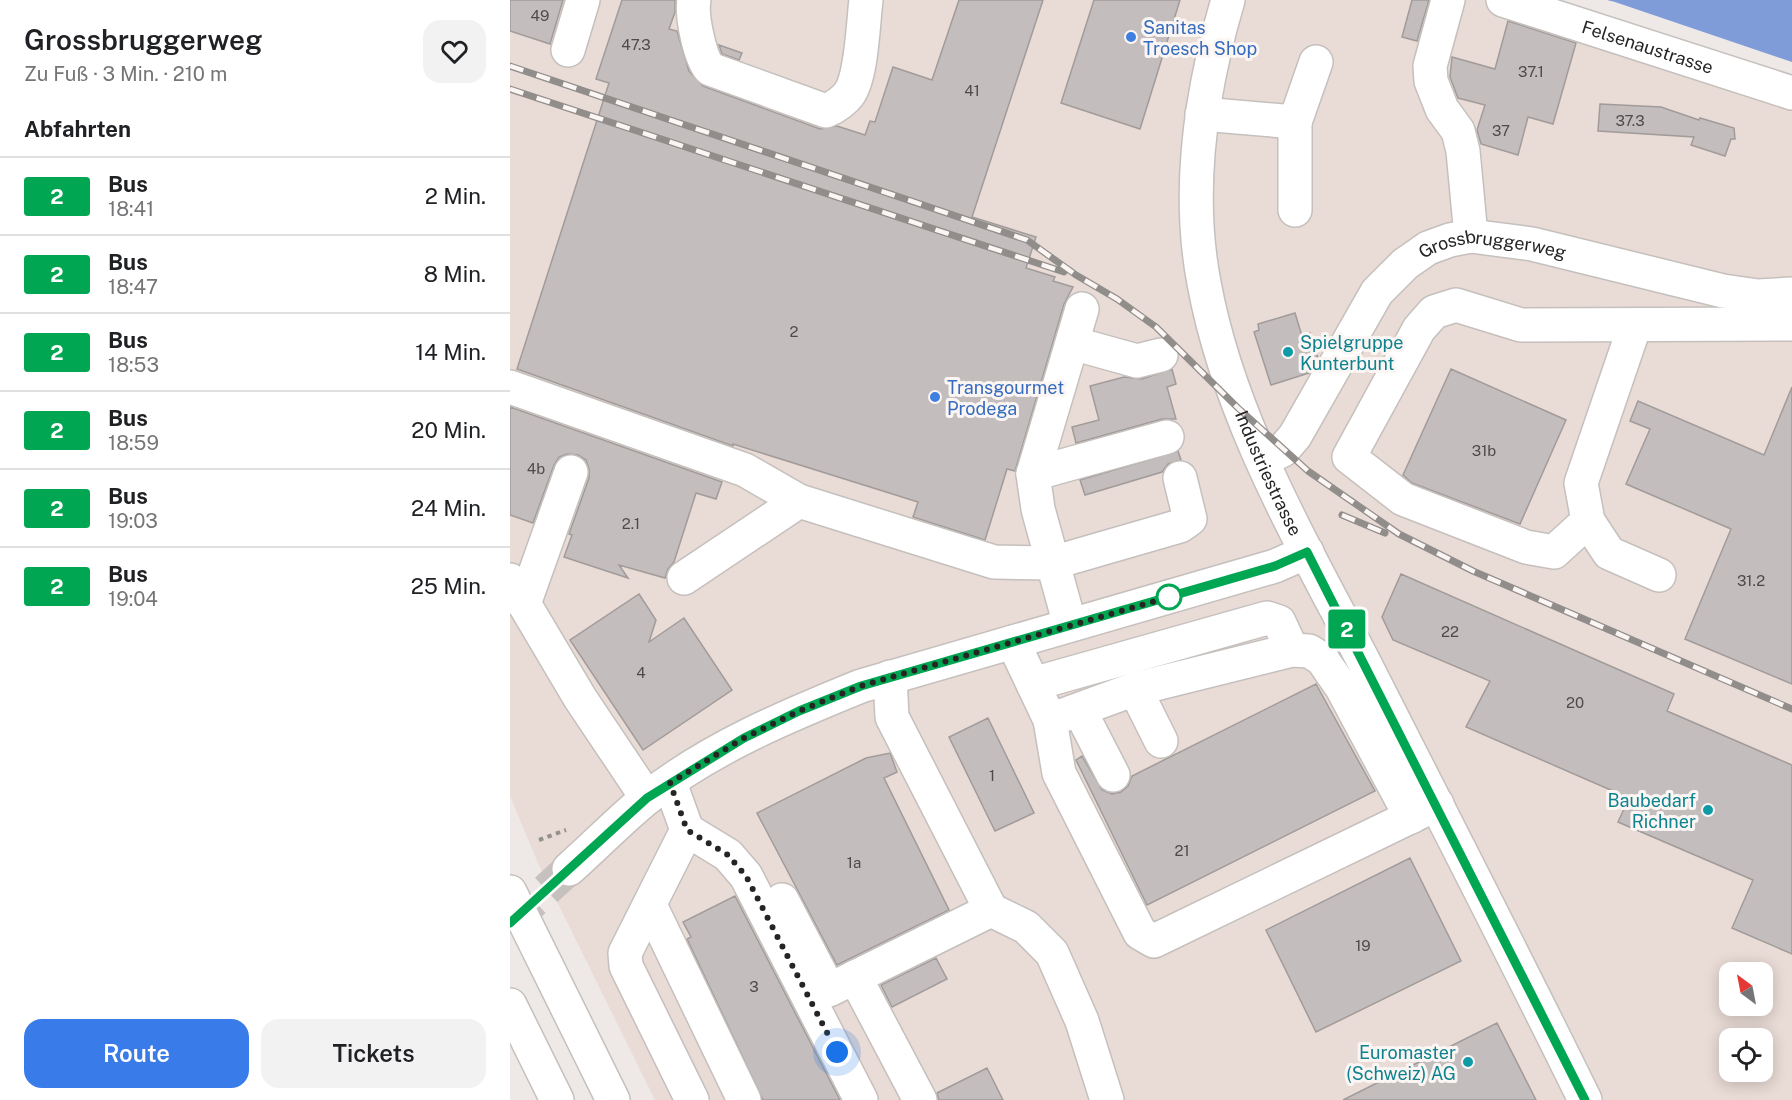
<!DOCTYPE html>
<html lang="de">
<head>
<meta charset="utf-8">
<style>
  body { margin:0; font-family:"Public Sans",sans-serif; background:#f2f2f2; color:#202124; height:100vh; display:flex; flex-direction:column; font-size:22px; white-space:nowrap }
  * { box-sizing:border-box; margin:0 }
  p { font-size:20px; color:#757577 }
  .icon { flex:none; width:33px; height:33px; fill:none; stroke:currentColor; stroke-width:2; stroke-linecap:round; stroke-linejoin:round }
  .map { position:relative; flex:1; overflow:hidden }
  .side { display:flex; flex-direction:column; background:#fff; width:510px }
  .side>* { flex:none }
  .badge { padding:0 12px; border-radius:4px; font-size:21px; line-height:39px }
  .needle { width:39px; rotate:328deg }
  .tools { position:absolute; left:1209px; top:962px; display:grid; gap:12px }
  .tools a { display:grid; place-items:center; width:54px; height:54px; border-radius:12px; background:#fff; box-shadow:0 3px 15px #0003; font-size:30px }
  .you { position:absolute; width:30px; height:30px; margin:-15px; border:4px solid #fff; border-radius:50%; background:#1a73e8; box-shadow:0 0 0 9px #1a73e833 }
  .map>.badge { position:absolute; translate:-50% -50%; box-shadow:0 0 0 3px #fff }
  h2 { padding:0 24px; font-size:22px; line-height:54px }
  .round { display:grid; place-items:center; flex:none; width:63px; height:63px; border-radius:18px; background:#f2f2f2 }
  .overview { display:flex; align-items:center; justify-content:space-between; height:102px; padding:0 24px }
  h1 { font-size:28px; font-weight:600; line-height:45px }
  .cta { display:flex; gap:12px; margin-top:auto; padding:12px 24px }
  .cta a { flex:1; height:69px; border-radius:18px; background:#397be9; color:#fff; font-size:24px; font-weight:600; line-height:69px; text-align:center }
  .cta a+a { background:#f2f2f2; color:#202124 }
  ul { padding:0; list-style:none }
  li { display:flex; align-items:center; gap:18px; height:78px; padding:0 24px; border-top:2px solid #e0e0e0 }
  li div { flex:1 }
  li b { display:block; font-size:22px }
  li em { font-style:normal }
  li .badge { min-width:66px; font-weight:700; text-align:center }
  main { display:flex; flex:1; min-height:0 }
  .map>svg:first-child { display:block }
</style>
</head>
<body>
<main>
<section class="side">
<div class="overview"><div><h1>Grossbruggerweg</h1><p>Zu Fuß · 3 Min. · 210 m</p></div><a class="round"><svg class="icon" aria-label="heart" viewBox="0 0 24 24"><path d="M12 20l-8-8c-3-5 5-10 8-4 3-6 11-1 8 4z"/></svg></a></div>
<h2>Abfahrten</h2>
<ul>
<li><span class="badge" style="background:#00a651;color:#fff">2</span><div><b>Bus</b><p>18:41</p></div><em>2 Min.</em></li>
<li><span class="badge" style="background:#00a651;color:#fff">2</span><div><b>Bus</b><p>18:47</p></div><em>8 Min.</em></li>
<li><span class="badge" style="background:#00a651;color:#fff">2</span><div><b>Bus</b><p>18:53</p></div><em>14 Min.</em></li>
<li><span class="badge" style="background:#00a651;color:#fff">2</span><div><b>Bus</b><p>18:59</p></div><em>20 Min.</em></li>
<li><span class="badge" style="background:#00a651;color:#fff">2</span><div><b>Bus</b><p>19:03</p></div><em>24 Min.</em></li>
<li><span class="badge" style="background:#00a651;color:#fff">2</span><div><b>Bus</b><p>19:04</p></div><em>25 Min.</em></li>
</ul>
<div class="cta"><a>Route</a><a>Tickets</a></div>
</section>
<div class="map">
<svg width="1282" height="1100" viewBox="0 0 1282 1100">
  <rect width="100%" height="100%" fill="#eee8e6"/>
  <path fill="#e9dbd5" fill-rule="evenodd" d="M0,0H993L1282,93V1100H145L28,863L0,796ZM1220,972H1252V1005H1220ZM1220,1038H1252V1071H1220Z"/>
  <path fill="#7f9cd9" d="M1097,0H1282V62L1105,2Z"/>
  <path fill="#c4bdbd" stroke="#a19b9a" stroke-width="1.5" d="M0,0H53L40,44L0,31Z
    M112,0H165V12L159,29L167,31L179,71L193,86L310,129L327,126L355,135L360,121L365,122L383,67L422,80L449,0H533L462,217L526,237L516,268L545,277L543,281L563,287L554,304L505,471L497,469L475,540L403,517L408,502L223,444V446L7,369L99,83L86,79Z
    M584,0H670L630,129L551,103Z
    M902,0H919L907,41L892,37Z
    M998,21L1066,43L1043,124L1018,117L1008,155L971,144L967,130L975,105L948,98L940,77L942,57L985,69Z
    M209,45L232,53L229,60L212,54Z
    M1090,104L1151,107L1189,120L1190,118L1224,128L1225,139H1221L1215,156L1181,145L1184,137L1088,131Z
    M785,313L792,336L800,333L808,358L795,362L799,373L761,385L744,332L749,330L748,324Z
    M662,369L666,384L657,387L666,419H652L566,443L562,427L589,420L580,386L614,377L632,379Z
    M941,369L1056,420L1010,524L902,483L893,475Z
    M1282,387V684L1175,639L1221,529L1116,484L1140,429L1120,421L1128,401L1254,455Z
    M0,407L212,482L206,499L186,493L164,562L158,569L155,578L109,565L118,578L54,557L62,535L59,534L79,478V469L76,460L68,455L57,454L49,457L44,465L23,523L0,515Z
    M668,451L671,460L658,464L652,472L575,495L570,480Z
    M891,574L1164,694L1157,711L1282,765V954L1222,928L1243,880L1108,822L1119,798L956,727L980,681L883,640L872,617Z
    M129,594L146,620L139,642L174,618L222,690L133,750L60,640Z
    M806,684L865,791L637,905L566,760L572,756L592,790L602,794L611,792L618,786L622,776Z
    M478,718L524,813L485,831L439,737Z
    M380,753L387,772L374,778L439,910L327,965L247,813L356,758Z
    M900,858L951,961L806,1032L756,930Z
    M225,896L330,1100H253L177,939L181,937L173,922Z
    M426,958L437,979L382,1007L371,985Z
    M987,1023L1026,1100H833Z
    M477,1068L493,1100H429L427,1093Z"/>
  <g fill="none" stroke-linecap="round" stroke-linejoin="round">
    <path stroke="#c6c1bf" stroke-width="33" stroke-dasharray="33 16" stroke-linecap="butt" d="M0,923L59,869"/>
    <g stroke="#c5c0bd" stroke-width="36">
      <g id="minor">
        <path d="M184,0C181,16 190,58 200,69L316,111C325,107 333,102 339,94C352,76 353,23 356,0"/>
        <path id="s1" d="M718,0C691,91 676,189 694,283C719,419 791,540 854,662C928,808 1003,953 1075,1100"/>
        <path d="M938,0L920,66L921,81L932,109L948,131L953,151L961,236"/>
        <path id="s2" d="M993,0L1282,93"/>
        <path d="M58,50L73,0"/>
        <path d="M692,114L785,122L806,62"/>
        <path d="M785,122V210"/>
        <path d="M1125,325L1071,483L1078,521L1099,553L1149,575"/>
        <path d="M562,343L627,361L651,355"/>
        <path d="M0,387L235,470L289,501L484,562L542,563L670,526L680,519L670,478"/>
        <path id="s3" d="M753,460L773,450L785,436L867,292L895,264L918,248L940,240L961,236L1022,244L1213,291L1248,296L1282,294"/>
        <path d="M523,474L657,437"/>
        <path d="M1078,521L1044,552L1016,547L893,499L839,457L909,329L924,312L946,305L1011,325L1282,324"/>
        <path d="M174,578L289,501"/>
        <path d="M0,580L70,698L137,798"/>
        <path d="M14,604L61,472"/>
        <path d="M560,625L528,509L523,474L572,309"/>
        <path d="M503,642L540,720L549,773L630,933L644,941L927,804"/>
        <path d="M523,684L757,618L769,622L782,650"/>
        <path d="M625,689L651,741"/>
        <path d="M570,711L603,775"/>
        <path d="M540,720L625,689L782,650L799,651L812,659L832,688L901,817"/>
        <path d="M160,783L177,830L115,953L116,966L182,1100"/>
        <path d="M177,830L218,855L236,876L351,1100"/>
        <path d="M59,869C85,846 110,820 137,798C200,748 277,716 351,686L765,566L797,552"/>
        <path d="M272,900L319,990L481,910L382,717L380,677"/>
        <path d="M140,905L234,1100"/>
        <path d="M481,910L516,927L542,953L572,1021L597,1100"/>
        <path d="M345,977L410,1100"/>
      </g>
    </g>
    <g stroke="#c5c0bd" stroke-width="36">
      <path id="highway" d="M0,892L103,1100
        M0,1005L47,1100"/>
    </g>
    <path stroke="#95918f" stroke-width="4" stroke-dasharray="4.5 4.5" stroke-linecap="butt" d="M29,840L56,830"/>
    <use href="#minor" stroke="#fff" stroke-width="33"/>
    <use href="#highway" stroke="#fff" stroke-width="33"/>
    <g stroke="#918d8b" stroke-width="7">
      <path id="rail" d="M0,66L517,240L566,275L607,299L646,327L728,408L798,471L889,534L963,571L1282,709
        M0,89L554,272
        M832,515L875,533"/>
    </g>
    <use href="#rail" stroke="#fbf6f3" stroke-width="4.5" stroke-dasharray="14" stroke-linecap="butt"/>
  </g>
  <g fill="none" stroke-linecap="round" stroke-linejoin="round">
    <g stroke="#fff" stroke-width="14">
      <path id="line" d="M0,923L137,798L234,738L289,711L351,686L765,566L797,552L1075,1100"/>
    </g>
    <use href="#line" stroke="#00a651" stroke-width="9"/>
    <path stroke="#272524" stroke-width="6" stroke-dasharray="0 10.8" d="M327,1052L236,876L218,855L177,830L160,783L234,738L289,711L351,686L659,597"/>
  </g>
  <g fill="#3f7fe0" stroke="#fbf6f3" stroke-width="2">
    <circle cx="621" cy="37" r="6"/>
    <circle cx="425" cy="397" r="6"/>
  </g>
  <g fill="#0f9aa8" stroke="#fbf6f3" stroke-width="2">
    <circle cx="778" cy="352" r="6"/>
    <circle cx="1198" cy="810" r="6"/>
    <circle cx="958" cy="1062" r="6"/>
  </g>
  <circle fill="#fff" stroke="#00a651" stroke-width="3" cx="659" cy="597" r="12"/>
  <g text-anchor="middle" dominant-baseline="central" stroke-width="6" stroke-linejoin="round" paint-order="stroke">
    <g font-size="15" fill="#4e4b4a">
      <text x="30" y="15">49</text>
      <text x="126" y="44">47.3</text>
      <text x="1021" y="71">37.1</text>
      <text x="462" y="90">41</text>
      <text x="1120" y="120">37.3</text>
      <text x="991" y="130">37</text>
      <text x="284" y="331">2</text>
      <text x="974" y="450">31b</text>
      <text x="26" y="468">4b</text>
      <text x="121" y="523">2.1</text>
      <text x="1241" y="580">31.2</text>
      <text x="940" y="631">22</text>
      <text x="131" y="672">4</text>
      <text x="1065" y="702">20</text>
      <text x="482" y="775">1</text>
      <text x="672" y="850">21</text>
      <text x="344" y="862">1a</text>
      <text x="853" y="945">19</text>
      <text x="244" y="986">3</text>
    </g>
    <g font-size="18" fill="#366cbe" stroke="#fbf6f3" text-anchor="start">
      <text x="633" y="27">Sanitas<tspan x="633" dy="21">Troesch Shop</tspan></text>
      <text x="437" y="387">Transgourmet<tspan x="437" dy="21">Prodega</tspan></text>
    </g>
    <g font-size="18" fill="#272524" stroke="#fbf6f3">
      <text stroke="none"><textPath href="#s2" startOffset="152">Felsenaustrasse</textPath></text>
      <text stroke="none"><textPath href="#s3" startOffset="340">Grossbruggerweg</textPath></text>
      <text stroke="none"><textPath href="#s1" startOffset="488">Industriestrasse</textPath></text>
    </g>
    <g font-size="18" fill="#0d838f" stroke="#fbf6f3" text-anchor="end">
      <text x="790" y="342" text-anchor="start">Spielgruppe<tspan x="790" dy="21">Kunterbunt</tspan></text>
      <text x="1186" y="800">Baubedarf<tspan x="1186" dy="21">Richner</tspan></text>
      <text x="946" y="1052">Euromaster<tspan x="946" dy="21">(Schweiz) AG</tspan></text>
    </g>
  </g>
</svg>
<div class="tools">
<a><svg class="needle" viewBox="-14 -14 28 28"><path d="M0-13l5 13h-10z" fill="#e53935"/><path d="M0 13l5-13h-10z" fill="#757577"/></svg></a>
<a><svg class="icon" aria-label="locate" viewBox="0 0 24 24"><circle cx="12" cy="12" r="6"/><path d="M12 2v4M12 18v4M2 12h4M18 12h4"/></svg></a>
</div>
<div class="you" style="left:327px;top:1052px"></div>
<b class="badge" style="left:837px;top:629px;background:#00a651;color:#fff">2</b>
</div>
</main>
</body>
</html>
